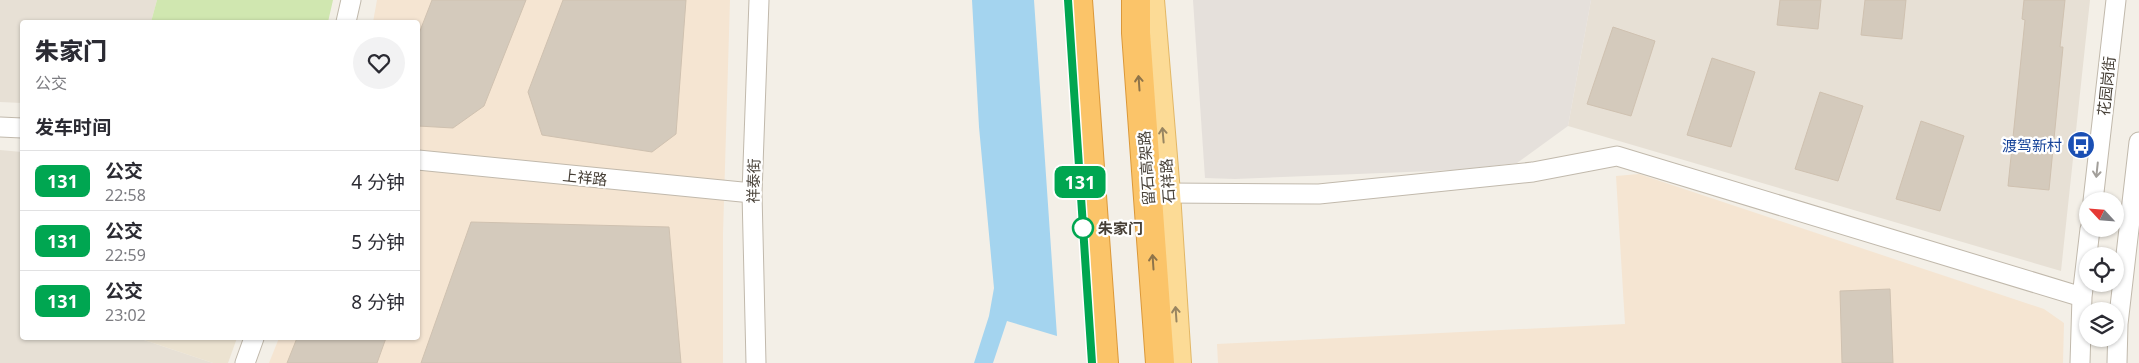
<!DOCTYPE html>
<html lang="zh">
<head>
<meta charset="utf-8">
<style>
  body { margin:0; font-family:"Noto Sans","Noto Sans SC",sans-serif; background:#f2f2f3; color:#2b2b33; height:100vh; display:flex; flex-direction:column; font-size:19px; white-space:nowrap }
  * { box-sizing:border-box; margin:0 }
  p { font-size:16px; color:#7c7c81 }
  .icon { flex:none; width:28px; height:28px; fill:none; stroke:currentColor; stroke-width:2; stroke-linecap:round; stroke-linejoin:round }
  .map { position:relative; flex:1; overflow:hidden }
  .side { position:absolute; left:20px; top:20px; width:400px; height:320px; display:flex; flex-direction:column; background:#fff; border-radius:5px; box-shadow:0 1px 4px #0004 }
  .side>* { flex:none }
  .badge { padding:0 10px; border-radius:8px; font-size:18px; line-height:32px }
  .needle { width:32px; rotate:296deg }
  .tools { position:absolute; left:2079px; top:192px; display:grid; gap:10px }
  .tools a { display:grid; place-items:center; width:45px; height:45px; border-radius:50%; background:#fff; box-shadow:0 1px 4px #0004; font-size:25px }
  .map>.badge { position:absolute; translate:-50% -50%; box-shadow:0 0 0 2px #fff }
  h2 { padding:0 15px; font-size:19px; line-height:45px }
  .round { display:grid; place-items:center; flex:none; width:52px; height:52px; border-radius:26px; background:#f2f2f3 }
  .head { display:flex; align-items:center; justify-content:space-between; height:85px; padding:0 15px }
  h1 { font-size:24px; font-weight:800; line-height:38px }
  ul { padding:0; list-style:none }
  li { display:flex; align-items:center; gap:15px; height:60px; padding:0 15px; border-top:1px solid #e1e1e2 }
  li div { flex:1 }
  li b { display:block; font-size:19px }
  li em { font-style:normal }
  li .badge { min-width:55px; font-weight:700; text-align:center }
  .map>svg:first-child { display:block }
</style>
</head>
<body>
<div class="map">
<svg width="2139" height="363" viewBox="0 0 2139 363">
  <rect width="100%" height="100%" fill="#f3efe7"/>
  <path fill="#e7e0d5" d="M0,0H157L151,22H22V103L0,102Z
    M1591,0H2090L2061,271L1568,126Z
    M0,150L22,152V338H138L213,363H0Z"/>
  <path fill="#f5e5d2" d="M377,0H730L723,233V363H269L279,338H418V22H373Z
    M1639,174L2044,309L2064,323L2063,363H1218L1217,344L1625,324L1616,176Z"/>
  <path fill="#e5e0db" d="M1193,0H1591L1568,126L1517,163L1457,170L1235,179L1205,178Z"/>
  <path fill="#ece3d1" d="M138,338H237L228,363H213Z"/>
  <path fill="#d0e7b0" d="M157,0H333L328,22H151Z"/>
  <path fill="#a4d4ef" d="M972,0H1034L1057,336L1007,321L993,363H974L989,316L994,288L979,127Z"/>
  <path fill="#d4cabc" stroke="#cfc1b0" d="M432,0H526L484,106L453,128L418,126V36Z
    M563,0H686L676,134L652,152L542,135L528,92Z
    M1780,0H1821L1818,29L1777,25Z
    M1865,0H1906L1902,39L1861,35Z
    M2024,0H2065L2060,47H2063L2049,190L2008,186L2025,20L2022,19Z
    M1613,27L1655,41L1631,116L1587,104Z
    M1712,58L1755,72L1731,147L1687,135Z
    M1820,92L1863,106L1838,181L1795,169Z
    M1921,121L1964,136L1940,211L1896,199Z
    M471,222L669,227L681,363H421Z
    M1890,289L1893,363H1842L1840,291Z
    M297,338H386L377,363H287Z"/>
  <g fill="none" stroke-linecap="round" stroke-linejoin="round">
    <g stroke="#c1b9ac" stroke-width="21">
      <path id="minor" d="M346,22L351,0
        M0,127L22,128
        M418,160L752,193
        M1168,193L1319,194L1533,172L1617,156L2082,297
        M2093,201L2116,0
        M245,363L254,338
        M756,363L752,193L759,0
        M2080,363L2082,297L2090,229
        M2117,363L2118,324L2139,142"/>
    </g>
    <g stroke="#e2b766" stroke-width="26">
      <path id="major" d="M1152,0L1168,193L1179,363"/>
    </g>
    <g stroke="#db9839" stroke-width="30">
      <path id="highway" d="M1078,0L1104,363
        M1136,0V33L1160,363"/>
    </g>
    <use href="#minor" stroke="#fff" stroke-width="19"/>
    <use href="#major" stroke="#fcdb96" stroke-width="24"/>
    <use href="#highway" stroke="#fbc469" stroke-width="28"/>
  </g>
  <defs><path id="oneway-shaft" d="M-6 0H5M1.5-3L5.5 0L1.5 3" fill="none" stroke-width="1.6" stroke-linecap="round" stroke-linejoin="round" transform="scale(1.25)"/></defs>
  <g stroke="#8e744a">
    <use href="#oneway-shaft" transform="translate(1139 83) rotate(-94)"/>
    <use href="#oneway-shaft" transform="translate(1153 262) rotate(-94)"/>
  </g>
  <g stroke="#988561">
    <use href="#oneway-shaft" transform="translate(1163 135) rotate(-95)"/>
    <use href="#oneway-shaft" transform="translate(1176 314) rotate(-94)"/>
  </g>
  <use stroke="#a29f9a" href="#oneway-shaft" transform="translate(2097 170) rotate(96)"/>
  <g fill="none" stroke-linecap="round" stroke-linejoin="round">
    <g stroke="#fff" stroke-width="11">
      <path id="line" d="M1068,0L1092,363"/>
    </g>
    <use href="#line" stroke="#00a651" stroke-width="8"/>
  </g>
  <defs>
    <g id="bus-disc" transform="scale(1.4375)"><circle r="9.5" fill="#1a4fb4" stroke="#fff"/><path d="M-5-6H5V4H4V6H2V4H-2V6H-4V4H-5ZM-3.5-4V0h7V-4ZM-3.5 1.2v1.5H-2V1.2ZM2 1.2v1.5H3.5V1.2Z" fill="#fff"/></g>
  </defs>
  <g fill-rule="evenodd">
    <use href="#bus-disc" x="2081" y="145"/>
  </g>
  <circle fill="#fff" stroke="#00a651" stroke-width="2.5" cx="1083" cy="228" r="10"/>
  <g text-anchor="middle" dominant-baseline="central" stroke-width="4.5" stroke-linejoin="round" paint-order="stroke">
    <g font-size="15" fill="#463f36" stroke="#fff">
      <text transform="translate(2106 86) rotate(-84)">花园岗街</text>
      <text transform="translate(1146 168) rotate(-94)">留石高架路</text>
      <text transform="translate(585 177) rotate(6)">上祥路</text>
      <text transform="translate(753 181) rotate(-89)">祥泰街</text>
      <text transform="translate(1167 181) rotate(-94)">石祥路</text>
    </g>
    <g font-size="15" fill="#164399" stroke="#fff" text-anchor="end">
      <text x="2062" y="145">渡驾新村</text>
    </g>
    <g font-size="15" font-weight="bold" fill="#463f36" stroke="#fff" text-anchor="start">
      <text x="1098" y="228">朱家门</text>
    </g>
  </g>
</svg>
<div class="tools">
<a><svg class="needle" viewBox="-14 -14 28 28"><path d="M0-13l5 13h-10z" fill="#e53935"/><path d="M0 13l5-13h-10z" fill="#7c7c81"/></svg></a>
<a><svg class="icon" aria-label="locate" viewBox="0 0 24 24"><circle cx="12" cy="12" r="6"/><path d="M12 2v4M12 18v4M2 12h4M18 12h4"/></svg></a>
<a><svg class="icon" aria-label="layers" viewBox="0 0 24 24"><path d="M12 4l9 5-9 5-9-5zM3 14l9 5 9-5"/></svg></a>
</div>
<b class="badge" style="left:1080px;top:182px;background:#00a651;color:#fff">131</b>
<section class="side">
<div class="head"><div><h1>朱家门</h1><p>公交</p></div><a class="round"><svg class="icon" aria-label="heart" viewBox="0 0 24 24"><path d="M12 20l-8-8c-3-5 5-10 8-4 3-6 11-1 8 4z"/></svg></a></div>
<h2>发车时间</h2>
<ul>
<li><span class="badge" style="background:#00a651;color:#fff">131</span><div><b>公交</b><p>22:58</p></div><em>4 分钟</em></li>
<li><span class="badge" style="background:#00a651;color:#fff">131</span><div><b>公交</b><p>22:59</p></div><em>5 分钟</em></li>
<li><span class="badge" style="background:#00a651;color:#fff">131</span><div><b>公交</b><p>23:02</p></div><em>8 分钟</em></li>
</ul>
</section>
</div>
</body>
</html>
